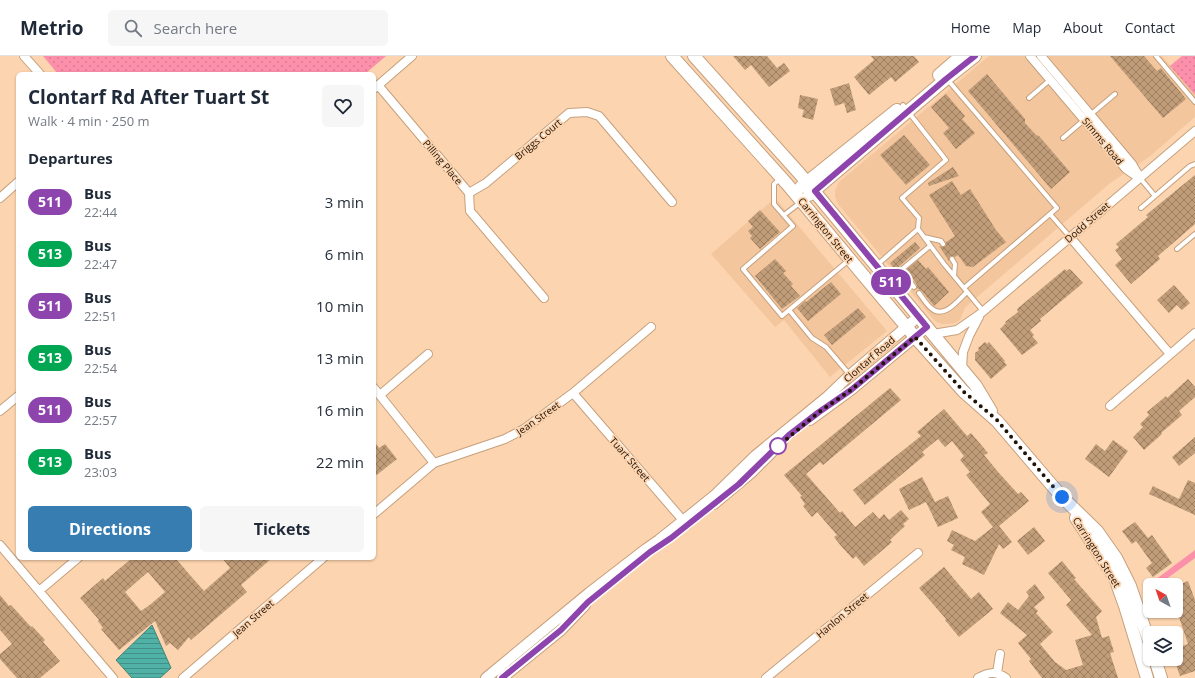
<!DOCTYPE html>
<html lang="en">
<head>
<meta charset="utf-8">
<style>
  body { margin:0; font-family:"Open Sans",sans-serif; background:#f6f6f7; color:#1f2937; height:100vh; display:flex; flex-direction:column; font-size:15px; white-space:nowrap }
  * { box-sizing:border-box; margin:0 }
  p { font-size:13px; color:#747a83 }
  .icon { flex:none; width:22px; height:22px; fill:none; stroke:currentColor; stroke-width:2; stroke-linecap:round; stroke-linejoin:round }
  .map { position:relative; flex:1; overflow:hidden }
  .sheet { position:absolute; left:16px; top:16px; width:360px; height:488px; display:flex; flex-direction:column; background:#fff; border-radius:6px; box-shadow:0 1px 3px #0004 }
  .sheet>* { flex:none }
  .badge { padding:0 8px; border-radius:13px; font-size:14px; line-height:26px }
  .needle { width:26px; rotate:320deg }
  .buttons { position:absolute; left:1143px; top:522px; display:grid; gap:8px }
  .buttons a { display:grid; place-items:center; width:40px; height:40px; border-radius:6px; background:#fff; box-shadow:0 1px 3px #0004; font-size:20px }
  .you { position:absolute; width:20px; height:20px; margin:-10px; border:3px solid #fff; border-radius:50%; background:#1a73e8; box-shadow:0 0 0 6px #1a73e833 }
  .map>.badge { position:absolute; translate:-50% -50%; box-shadow:0 0 0 2px #fff }
  h2 { padding:0 12px; font-size:15px; line-height:36px }
  .round { display:grid; place-items:center; flex:none; width:42px; height:42px; border-radius:6px; background:#f6f6f7 }
  .headline { display:flex; align-items:center; justify-content:space-between; height:68px; padding:0 12px }
  h1 { font-size:19px; font-weight:700; line-height:30px }
  .primary-button { display:flex; gap:8px; margin-top:auto; padding:8px 12px }
  .primary-button a { flex:1; height:46px; border-radius:6px; background:#377db2; color:#fff; font-size:16px; font-weight:700; line-height:46px; text-align:center }
  .primary-button a+a { background:#f6f6f7; color:#1f2937 }
  ul { padding:0; list-style:none }
  li { display:flex; align-items:center; gap:12px; height:52px; padding:0 12px }
  li div { flex:1 }
  li b { display:block; font-size:15px }
  li em { font-style:normal }
  li .badge { min-width:44px; font-weight:700; text-align:center }
  header { display:flex; align-items:center; gap:24px; box-sizing:border-box; height:56px; padding:0 20px; background:#fff; border-bottom:1px solid #e0e1e3 }
  header strong { font-size:19px }
  nav { display:flex; gap:22px; margin-inline-start:auto; font-size:14px }
  .search { width:280px; height:36px; background:#f6f6f7; display:flex; align-items:center; gap:10px; box-sizing:border-box; padding:0 14px; border-radius:6px; color:#747a83; font-size:15px }
  .map>svg:first-child { display:block }
</style>
</head>
<body>
<header>
<strong>Metrio</strong>
<div class="search"><svg class="icon" aria-label="search" viewBox="0 0 24 24"><circle cx="10" cy="10" r="6"/><path d="M15 15l6 6"/></svg>Search here</div>
<nav><a>Home</a><a>Map</a><a>About</a><a>Contact</a></nav>
</header>
<div class="map">
<svg width="1195" height="622" viewBox="0 0 1195 622">
  <defs>
    <pattern id="park-dots" width="8" height="8" patternUnits="userSpaceOnUse"><rect width="8" height="8" fill="#fc8faa"/><path d="M2 2h.1M6 6h.1" fill="none" stroke="#d87a91" stroke-width="1.8" stroke-linecap="round"/></pattern>
    <pattern id="water-rules" width="6" height="5" patternUnits="userSpaceOnUse"><rect width="6" height="5" fill="#50b2a6"/><path d="M0 2.5h6" fill="none" stroke="#429085"/></pattern>
    <pattern id="building-cross-hatch" width="8" height="8" patternUnits="userSpaceOnUse"><rect width="8" height="8" fill="#c19c79"/><path d="M0 0l8 8M0 8l8-8" fill="none" stroke="#9c7e61"/></pattern>
  </defs>
  <rect width="100%" height="100%" fill="#fcd4af"/>
  <path fill="#f3c69d" d="M989,0H1162L1195,39V61L1149,101L1109,128L969,248L965,252L960,264L955,267L949,268H942L935,265L838,148L835,140V135L839,126Z
    M775,142L887,275L830,321L784,264L775,271L711,198Z"/>
  <path fill="#fc8faa" d="M1195,494V502L1158,529H1150V535L1144,539L1143,533Z"/>
  <path fill="url(#park-dots)" d="M43,0H386L365,18H58Z
    M1182,0H1195V39L1170,10Z"/>
  <path fill="url(#water-rules)" stroke="#428276" d="M152,569L171,612L160,622H132L116,604Z"/>
  <path fill="url(#building-cross-hatch)" fill-rule="evenodd" d="M733,0H767L777,12L784,7L790,15L769,31L751,9L745,14Z
    M871,0H914L919,6L895,26L891,21L869,39L854,21L874,4Z
    M1110,0H1144L1157,15L1161,12L1186,43L1163,62Z
    M987,18L1025,63V67L1036,79L1039,80L1070,116L1051,133L968,35Z
    M849,27L856,54L847,57L844,47L835,50L830,33Z
    M946,38L965,60L962,63L975,77L956,93L943,77L949,72L931,51Z
    M800,39L818,43L813,64L802,61L804,54L798,52Z
    M904,79L930,109L906,129L880,99Z
    M953,111L959,120L929,130L928,127Z
    M1195,119V168L1158,200L1160,203L1131,228L1115,209L1122,203L1115,194L1119,191L1116,188L1148,161L1146,159Z
    M952,125L961,139L970,133L996,174L1006,186L973,211L966,210L958,199L955,201L952,200H950L949,205L939,190L945,191L946,189V186L955,180L929,139Z
    M760,154L780,176L760,193L750,182L752,180L748,175L753,171L748,165Z
    M915,186L920,192L895,214L890,207Z
    M775,203L786,215L783,217L793,228L791,230L800,240L782,253L755,220Z
    M918,204L926,213L928,211L949,236L934,250L922,235L917,232V229L913,223L906,214Z
    M1065,213L1066,215L1069,213L1071,214L1083,227L1040,263L1041,265L1030,274L1034,279L1032,280L1038,287L1022,299L1000,273L1006,267L1005,266L1018,256L1017,253Z
    M831,226L841,238L808,265L797,252L805,245L806,246Z
    M1174,229L1190,247L1182,254L1177,249L1169,257L1157,244Z
    M858,252L866,261L832,289L824,279Z
    M985,286L987,288L989,286L1005,305L1004,306L1007,309L991,323L975,304V297L979,294L978,292Z
    M1188,323L1195,331V341L1179,355L1182,359L1161,377L1162,378L1144,394L1133,381L1143,371L1140,368L1149,359L1147,356L1166,340L1167,342Z
    M890,332L901,344L823,409L820,406L806,418L840,457L842,455L855,471L873,456L879,463L884,458L889,464L901,454L909,463L903,468L905,470L890,484L892,486L864,510L856,500L853,503L841,490L834,481L837,479L817,456L812,461L803,450L805,448L800,441L802,440L784,419Z
    M944,353L967,380L971,377L988,397L984,399L999,417L1018,438L1021,436L1029,445L999,470L1012,486L1003,493L999,488L984,519L962,508L965,501L951,494L954,489L947,485L952,474L975,485L993,471L981,456L990,448L966,419L970,416L960,404L964,400L952,385L945,391L938,383L922,396L925,399L865,449L853,434L921,380L917,376Z
    M1195,381V397L1179,410L1172,401Z
    M1113,384L1128,395L1109,421L1085,403L1096,388L1105,395Z
    M374,385L379,392L385,388L397,403L374,421Z
    M922,421L935,446L948,440L958,462L938,471L926,446L909,454L899,433Z
    M1188,424L1195,427V459L1149,438L1153,430L1179,443Z
    M1135,466L1148,482L1152,479L1172,507L1153,521L1146,512L1152,507L1136,485L1132,488L1122,475Z
    M1034,471L1045,485L1028,499L1017,485Z
    M132,502H175L204,535L230,512L222,502H272L241,529L247,536L191,584L189,581L178,594L170,587L166,590L155,565L119,594L101,573L103,572L98,565L99,564L80,542L103,522L105,525ZM148,516L165,536L151,548L141,555L125,536Z
    M1062,505L1076,522L1074,523L1102,555L1096,561L1102,582L1109,580L1114,596L1110,597L1118,622H1042L1029,605L1031,603L1018,587L1027,579L1000,557L1008,546L1018,554L1029,540L1026,536L1035,528L1045,542L1034,551L1038,555L1036,557L1053,576L1040,588L1055,606L1066,614L1083,609L1075,584L1092,579L1066,549L1071,544L1048,517Z
    M944,511L971,543L979,536L993,553L959,581L945,564L946,563L919,532Z
    M1188,525L1195,544V615L1180,620L1174,603H1176V592L1188,588L1176,552V530Z
    M0,539L9,550L11,549L31,571L32,570L45,584L43,586L60,605L40,622H17L0,603V598L12,588L0,574Z"/>
  <g fill="none" stroke-linecap="round" stroke-linejoin="round">
    <g stroke="#c6a07d" stroke-width="6">
      <path id="service" d="M1156,0L1195,46
        M947,23L1057,152L964,232
        M1029,42L1051,23
        M903,49L946,104L902,142L919,162L918,173
        M1089,60L1115,38
        M1063,82L1084,64
        M1140,122L1155,140
        M780,123L774,128V148L793,170L743,213L782,260L789,254
        M1141,152L1190,110L1195,108
        M1050,158L1070,181
        M784,159L801,146
        M924,181L941,185L943,188
        M1177,193L1195,178
        M952,203L955,208L954,220
        M849,204L789,254L812,282L826,291L850,319
        M877,209L918,173L944,208L983,255
        M914,231L901,214L930,190
        M919,237C923,242 926,248 931,252C944,264 958,244 967,236"/>
    </g>
    <g stroke="#c6a07d" stroke-width="10">
      <path id="minor" d="M24,0L40,18
        M1030,0L1126,113L1139,122
        M1041,0L1132,108L1139,120
        M378,29L469,137L470,155L544,242
        M375,32L412,0
        M469,137L486,127L569,57L587,56L599,60L672,146
        M0,142L18,126
        M1070,181L1170,298
        M933,278L957,274L980,258L1195,75
        M962,313L963,296L969,280L979,261
        M374,332L434,407
        M573,337L687,469
        M380,339L428,298
        M1110,350L1195,277
        M0,355L18,340
        M374,458L434,407L505,383L524,373L573,337L651,271
        M0,489L113,622
        M39,535L78,502
        M997,617L1000,598
        M183,622L323,502
        M766,622L918,497
        M978,622C988,616 996,615 1006,622"/>
    </g>
    <g stroke="#c6a07d" stroke-width="12">
      <path id="tertiary" d="M810,364L851,334L927,271
        M714,448L751,417L782,386
        M486,622L589,537L646,493L659,484L714,440L755,400L827,341L850,319L919,260
        M502,622L561,574L585,549"/>
    </g>
    <g stroke="#c6a07d" stroke-width="14">
      <path id="secondary" d="M672,0L787,128L915,281L964,336L997,365L1062,441L1097,475L1116,502L1130,530L1150,588
        M694,0L799,117L976,330L991,355
        M939,19L961,0
        M801,131L897,54
        M809,139L946,23L975,0
        M1076,462L1115,522L1125,550L1147,622
        M1155,603L1161,622"/>
    </g>
    <use href="#service" stroke="#fff" stroke-width="4"/>
    <use href="#minor" stroke="#fff" stroke-width="8"/>
    <use href="#tertiary" stroke="#fff" stroke-width="10"/>
    <use href="#secondary" stroke="#fff" stroke-width="12"/>
  </g>
  <g fill="none" stroke-linecap="round" stroke-linejoin="round">
    <g stroke="#fff" stroke-width="9">
      <path id="line" d="M502,622L561,574L588,546L650,496L671,482L739,428L789,379L819,356L851,334L927,271L815,135L946,23L975,0"/>
    </g>
    <use href="#line" stroke="#8e44ad" stroke-width="6"/>
    <path stroke="#211306" stroke-width="4" stroke-dasharray="0 7.2" d="M778,390L777,391L819,356L851,334L915,281L964,336L997,364L1062,441"/>
  </g>
  <circle fill="#fff" stroke="#8e44ad" stroke-width="2" cx="778" cy="390" r="8"/>
  <g text-anchor="middle" dominant-baseline="central" stroke-width="3.5" stroke-linejoin="round" paint-order="stroke">
    <g font-size="10" fill="#211306" stroke="#fcd4af">
      <text transform="translate(538 83) rotate(-40)">Briggs Court</text>
      <text transform="translate(1103 85) rotate(50)">Simms Road</text>
      <text transform="translate(443 106) rotate(50)">Pilling Place</text>
      <text transform="translate(1087 166) rotate(-41)">Dodd Street</text>
      <text transform="translate(826 174) rotate(51)">Carrington Street</text>
      <text transform="translate(869 303) rotate(-41)">Clontarf Road</text>
      <text transform="translate(538 362) rotate(-35)">Jean Street</text>
      <text transform="translate(630 403) rotate(49)">Tuart Street</text>
      <text transform="translate(1097 496) rotate(58)">Carrington Street</text>
      <text transform="translate(842 559) rotate(-40)">Hanlon Street</text>
      <text transform="translate(253 562) rotate(-41)">Jean Street</text>
    </g>
  </g>
</svg>
<div class="buttons">
<a><svg class="needle" viewBox="-14 -14 28 28"><path d="M0-13l5 13h-10z" fill="#e53935"/><path d="M0 13l5-13h-10z" fill="#747a83"/></svg></a>
<a><svg class="icon" aria-label="layers" viewBox="0 0 24 24"><path d="M12 4l9 5-9 5-9-5zM3 14l9 5 9-5"/></svg></a>
</div>
<div class="you" style="left:1062px;top:441px"></div>
<b class="badge" style="left:891px;top:226px;background:#8e44ad;color:#fff">511</b>
<section class="sheet">
<div class="headline"><div><h1>Clontarf Rd After Tuart St</h1><p>Walk · 4 min · 250 m</p></div><a class="round"><svg class="icon" aria-label="heart" viewBox="0 0 24 24"><path d="M12 20l-8-8c-3-5 5-10 8-4 3-6 11-1 8 4z"/></svg></a></div>
<h2>Departures</h2>
<ul>
<li><span class="badge" style="background:#8e44ad;color:#fff">511</span><div><b>Bus</b><p>22:44</p></div><em>3 min</em></li>
<li><span class="badge" style="background:#00a651;color:#fff">513</span><div><b>Bus</b><p>22:47</p></div><em>6 min</em></li>
<li><span class="badge" style="background:#8e44ad;color:#fff">511</span><div><b>Bus</b><p>22:51</p></div><em>10 min</em></li>
<li><span class="badge" style="background:#00a651;color:#fff">513</span><div><b>Bus</b><p>22:54</p></div><em>13 min</em></li>
<li><span class="badge" style="background:#8e44ad;color:#fff">511</span><div><b>Bus</b><p>22:57</p></div><em>16 min</em></li>
<li><span class="badge" style="background:#00a651;color:#fff">513</span><div><b>Bus</b><p>23:03</p></div><em>22 min</em></li>
</ul>
<div class="primary-button"><a>Directions</a><a>Tickets</a></div>
</section>
</div>
</body>
</html>
